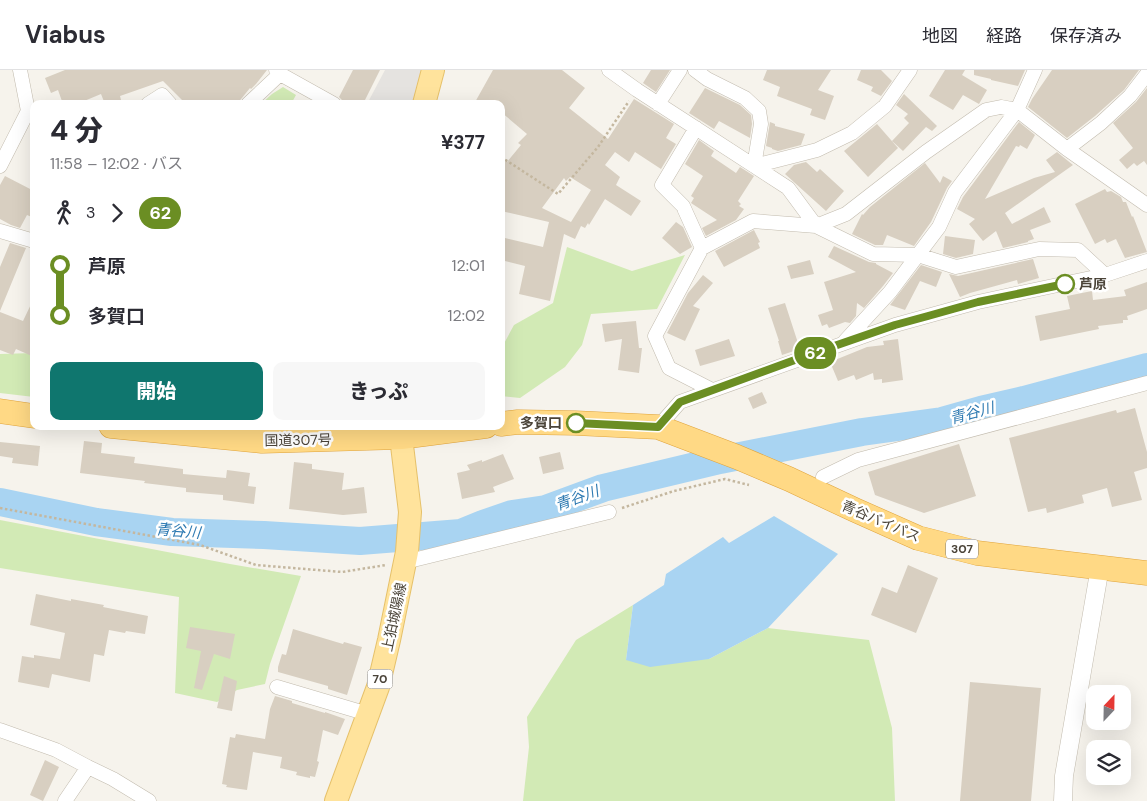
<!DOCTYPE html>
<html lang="ja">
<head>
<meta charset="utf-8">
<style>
  body { margin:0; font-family:"DM Sans","Noto Sans JP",sans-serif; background:#f7f7f7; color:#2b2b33; height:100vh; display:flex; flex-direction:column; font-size:19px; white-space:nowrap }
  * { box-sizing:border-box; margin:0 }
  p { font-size:16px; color:#7c7c81 }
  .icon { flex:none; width:28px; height:28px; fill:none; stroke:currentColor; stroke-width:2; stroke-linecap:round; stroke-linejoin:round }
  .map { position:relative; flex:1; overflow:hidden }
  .details { position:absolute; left:30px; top:30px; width:475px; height:330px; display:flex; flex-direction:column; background:#fff; border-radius:10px; box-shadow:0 5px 20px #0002 }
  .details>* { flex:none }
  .badge { padding:0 10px; border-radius:16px; font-size:18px; line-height:32px }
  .needle { width:32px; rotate:22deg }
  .buttons { position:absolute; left:1086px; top:615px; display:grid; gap:10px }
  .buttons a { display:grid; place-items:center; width:45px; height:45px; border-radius:10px; background:#fff; box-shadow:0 5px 20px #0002; font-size:25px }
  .map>.badge { position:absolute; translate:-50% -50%; box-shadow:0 0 0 2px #fff }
  .legs { display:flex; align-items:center; gap:8px; height:55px; padding:0 20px; font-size:16px }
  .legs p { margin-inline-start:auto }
  .overview { display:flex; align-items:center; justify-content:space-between; height:85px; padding:0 20px }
  h1 { font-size:28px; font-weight:800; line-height:38px }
  .action { display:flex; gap:10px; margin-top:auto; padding:10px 20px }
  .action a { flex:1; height:58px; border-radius:10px; background:#0f766e; color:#fff; font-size:20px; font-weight:800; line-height:58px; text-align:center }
  .action a+a { background:#f7f7f7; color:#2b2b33 }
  ul { padding:0 20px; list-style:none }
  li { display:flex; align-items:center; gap:18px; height:50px; font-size:19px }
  li i { display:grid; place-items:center; width:8px; height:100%; margin:0 6px; background:currentColor }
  li i::after { content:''; width:12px; height:12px; margin:-6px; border:4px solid; border-radius:50%; background:#fff }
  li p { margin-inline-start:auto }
  li:first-child i { background:linear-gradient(#0000 50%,currentColor 0) }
  li:last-child i { background:linear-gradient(currentColor 50%,#0000 0) }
  header { display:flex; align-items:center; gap:30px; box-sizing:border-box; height:70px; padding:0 25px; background:#fff; border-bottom:1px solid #e1e1e2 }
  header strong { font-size:24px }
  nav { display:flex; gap:28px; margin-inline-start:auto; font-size:18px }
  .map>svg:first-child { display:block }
</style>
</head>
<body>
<header>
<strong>Viabus</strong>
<nav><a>地図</a><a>経路</a><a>保存済み</a></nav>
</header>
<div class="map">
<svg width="1147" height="731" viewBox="0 0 1147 731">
  <rect width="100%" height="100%" fill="#f6f3ec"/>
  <path fill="#d2eab5" d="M283,17L296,25L291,34H261L272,24Z
    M567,177L632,201L685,185L657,239L591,244L582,275L565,297L520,328L501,326V279L514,255L553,233Z
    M34,283V327L0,323V284Z
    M0,450L230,494L301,506L270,594L265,614L237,620L217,632L175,623L179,527L0,498Z
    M633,535L626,590L709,589L768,558L869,570L892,658L895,731H523L529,677L527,647L576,570Z"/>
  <path fill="#e5e3e0" d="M385,0H422L412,34H367Z"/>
  <path fill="#a9d4f2" d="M774,446L838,484L768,558L709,589L650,597L626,590L633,535L664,515L666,504L723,467L729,473Z"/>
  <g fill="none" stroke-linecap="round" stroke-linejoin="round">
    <path stroke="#a9d4f2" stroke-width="28" d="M0,432L96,452L172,462L264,465L360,471L461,463L483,454L512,444L546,439L603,418L720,390L862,362L942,351L981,340L1024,330L1147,297"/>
  </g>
  <path fill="#d8cfc1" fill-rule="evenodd" d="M65,0H267L256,14L251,19L250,18L237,34H186L163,11L120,26L122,34H105L101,24L77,34H63L58,20L51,23L45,8Z
    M353,0H380L363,34H343L342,30L339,27Z
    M493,0H562L585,18L569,38L608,69L634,29L674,54L666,68L676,74L661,99L635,82L629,92L615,82L605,95L620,107L616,115L641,131L631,146L605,129L589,155L588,153L585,158L581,156L575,169L564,164L550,231L519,224L525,196L501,190V167L543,177L549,152L501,141V89L507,92L521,75L518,73L527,64L501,42V34H474ZM570,107L591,120L571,152L542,138L564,108L566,111Z
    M651,0H670L656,22L643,13Z
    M767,0H831L818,20L834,26L825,50L810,45L812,39L777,26L780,17L763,10Z
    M861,0H881L892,11L881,26L871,21L873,17L857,10Z
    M945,0H965L962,5L987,20L979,34L963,25L953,40L929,26Z
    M974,0H1025L1018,16L991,10V9L974,5Z
    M1052,0H1139L1124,20L1095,46L1067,68L1028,37L1032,29Z
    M705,18L740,35L751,45L752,54L750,68L719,51L714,59L689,43Z
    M1147,18V95L1144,91L1137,96L1134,93L1127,99L1119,90L1133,78L1113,53L1136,32Z
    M904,24L937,56L932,61L926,57L903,81L892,71L909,53L904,48L908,44L896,35Z
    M770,52L775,54V56L805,64L801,75L778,81L772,79V78L766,76Z
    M1019,52L1035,65L1027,79L1020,75L1019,77L1016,76L985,129L1034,108L1055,102L1046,90L1057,82L1073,95L1005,143L1012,154L1044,137L1051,152L1030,160L1034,169L1028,171V172L1003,178L996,161L983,171L969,154L975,149L957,139L963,127Z
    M877,54L898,78L868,107L844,81Z
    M699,70L714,81L711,86L736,103L740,97L754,106L738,131L741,134L739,136L744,139L736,150L706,166L702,158L717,150L691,133L694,128L691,126L703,106L685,94Z
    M806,92L817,102L820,99L844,121L826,141L785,104L794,95Z
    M925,93L940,113L943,106L952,111L947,118L931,152L914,176L887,165L883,175H875L852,164L862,144L863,145L870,137Z
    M5,106L34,121V148L27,145L20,158L11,155L0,149V115Z
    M1105,119L1107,122L1111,121L1121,127L1123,132H1126L1132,147L1133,146L1147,182L1125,188L1116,169L1107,173L1105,169L1095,174L1075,134Z
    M676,152L683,157L692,177L680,184L662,168Z
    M754,160L760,172L758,173L760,178L724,197L715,181Z
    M945,166L975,170L973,184L956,188L943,184Z
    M10,173L26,178L0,241V197Z
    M834,176L869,192L876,193V194L893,203L883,216L864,238L857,233L856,246L850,253L845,252L829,258L827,254L822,256L818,245L833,240L824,212L856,202L828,187Z
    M1033,189L1039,208L1018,214L1017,210L970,223L960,227L949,204L958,206Z
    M810,190L814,204L791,209L787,196Z
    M921,195L942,202L936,217L920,211L905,240L890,235Z
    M703,205L713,213L693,236L700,239L685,271L667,263L688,223Z
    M1147,212V239L1127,246L1128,250H1123V253L1098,256L1099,259L1040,271L1035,246L1070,239L1067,226L1092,221L1093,230L1126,226L1124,220Z
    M34,228V287L16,279L13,285L0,280V242L23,251Z
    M785,233L798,273L795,274L797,280L782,285L778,271H779L768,238Z
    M636,251L639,278H642L639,303L618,300L622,269L605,272L602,254Z
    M729,269L735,286L700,296L695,280Z
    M898,269L903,310L882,313V309L874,310L873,303L856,310L854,305L838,311L830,292L867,277L884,275L883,271Z
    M762,322L767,333L753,339L748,328Z
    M1135,338L1147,382V398L1134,402L1142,430L1112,437L1107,418L1082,425L1084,433L1047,443L1046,438L1028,442L1009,368L1116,340L1117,343Z
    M84,371L102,373L101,383L135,387L134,393L183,399V404L226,408L227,400L250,403L248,416L256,417L254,434L223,430V425L186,422V418L144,413L145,411L80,403Z
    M0,372L40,376L38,396L12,393L13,388L0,386Z
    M959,374L976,426L924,443L875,425L868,402Z
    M560,382L564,399L543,404L539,387Z
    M503,384L514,409L493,417L495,422L462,429L457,403L470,400L467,395L482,390V392Z
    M294,392L312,394V399L344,403L342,420L364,417L367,443L343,445L289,439Z
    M908,495L938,508L916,563L871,545L882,517L897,523Z
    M36,524L71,531V529L104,535L103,537L148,546L145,564L126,561L125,563L109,560L104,586L94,584L90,612L52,604L49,618L18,612L22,586L34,588V585L60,589L65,563L30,555Z
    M190,557L235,564L230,589L214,584L202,620L194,618L201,581L186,578Z
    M293,559L343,574L344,572L362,577L347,625L328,619V616L278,602V597L282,584L286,585Z
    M224,606L237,611L232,641L217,638Z
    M970,612L1041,618L1031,731H960Z
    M275,626L292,631V633L325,643V642L345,649L338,665L323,660L317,691L319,692L315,707L310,706V708L296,705L297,702L280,698L282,687L253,682L247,720L226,717L227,715L222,714L230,667L235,668L236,664L265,669L270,639Z
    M45,690L59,697L43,731L30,725Z"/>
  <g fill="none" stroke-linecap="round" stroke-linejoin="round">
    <g stroke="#c2bbae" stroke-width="15">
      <path id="minor" d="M276,0L280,4L334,34
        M609,0L637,20L788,118L816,156L873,184L918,185L956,197L1039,179L1078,180L1105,205
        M695,0L707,9L745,28L759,41L761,54L754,96L817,80L852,63L885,36L910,0
        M148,34L162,25L170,34
        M248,34L280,4
        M658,34L680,0
        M696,58L662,115L683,136L702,178L655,266L669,298L712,320
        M1067,79L1101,53L1130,26L1147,4
        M0,96L28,41L20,0
        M0,161L34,171
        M702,178L753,151L816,156L846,144L926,82L986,40L1001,37L1017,40L1067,79L1147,135
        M845,271L890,222L939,157L955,122L1017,40L1035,0
        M658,357L680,332L895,255L978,232L1105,205L1147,191
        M823,407L858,390L1147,313
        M405,492L609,442
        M277,617L368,644
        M0,660L56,680L88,697L113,709L149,731
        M65,731L88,697"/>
    </g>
    <g stroke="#c2bbae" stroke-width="19">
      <path id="tertiary" d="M1063,731L1064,706L1100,497"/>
    </g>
    <g stroke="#e6c16a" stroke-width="24">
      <path id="primary" d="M424,34L433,0
        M336,731L378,617L389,570L407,482L410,442L401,367L397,356"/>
    </g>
    <g stroke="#e0a43c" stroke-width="25">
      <path id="trunk" d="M0,341L34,346
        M501,354L518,352L575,353L658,357L737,387L789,409L855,440L918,468L977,483L1147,503
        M111,356L262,371L401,367L486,356"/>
    </g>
    <path stroke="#c4b79f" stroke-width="2.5" stroke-dasharray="2.5 2.5" stroke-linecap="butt" d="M501,87L558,124L598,77L629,31
      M0,438L200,475L256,495L342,502L386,495
      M622,438L674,421L725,409L749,415"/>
    <use href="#minor" stroke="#fff" stroke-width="14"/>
    <use href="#tertiary" stroke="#fff" stroke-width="18"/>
    <use href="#primary" stroke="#ffe39c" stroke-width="22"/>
    <use href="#trunk" stroke="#ffd985" stroke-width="24"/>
  </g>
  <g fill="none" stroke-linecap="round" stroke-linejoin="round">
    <g stroke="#fff" stroke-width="11">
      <path id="line-1" d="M576,353L658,357L680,332L814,283L895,255L928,246L978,232L1065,214"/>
    </g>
    <use href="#line-1" stroke="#6b8e23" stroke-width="8"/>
  </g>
  <g fill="#fff" stroke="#6b8e23" stroke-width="2.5">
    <circle cx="1065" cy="214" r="9"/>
    <circle cx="576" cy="353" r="9"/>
  </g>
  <g text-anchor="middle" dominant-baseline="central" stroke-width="5" stroke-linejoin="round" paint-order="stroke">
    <g fill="#fff" stroke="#817c74" stroke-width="1">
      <rect x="946" y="469.5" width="32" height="19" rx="4"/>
      <rect x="367.5" y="599.5" width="25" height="19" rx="4"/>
    </g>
    <g font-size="12" font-weight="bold" fill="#4b4439">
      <text x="962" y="479">307</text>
      <text x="380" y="609">70</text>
    </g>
    <g font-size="14" font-weight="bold" fill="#4b4439" stroke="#fff" text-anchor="start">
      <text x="1079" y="214">芦原</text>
      <text x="562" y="353" text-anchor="end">多賀口</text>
    </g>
    <g font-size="14" fill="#4b4439" stroke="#fff">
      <text transform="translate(298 370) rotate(-1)">国道307号</text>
      <text transform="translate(881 451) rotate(23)">青谷バイパス</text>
      <text transform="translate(394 547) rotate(-78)">上狛城陽線</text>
    </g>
    <g font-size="15" font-style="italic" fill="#2e7ab2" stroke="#fff">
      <text transform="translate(972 343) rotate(-15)">青谷川</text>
      <text transform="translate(577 428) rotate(-20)">青谷川</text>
      <text transform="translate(178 461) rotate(5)">青谷川</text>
    </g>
  </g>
</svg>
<div class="buttons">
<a><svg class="needle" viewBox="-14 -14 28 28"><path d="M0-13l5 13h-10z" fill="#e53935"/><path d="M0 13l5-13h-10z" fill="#7c7c81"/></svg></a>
<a><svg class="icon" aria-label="layers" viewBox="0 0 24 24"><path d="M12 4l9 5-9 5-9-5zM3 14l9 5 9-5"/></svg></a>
</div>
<b class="badge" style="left:815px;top:283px;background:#6b8e23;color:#fff">62</b>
<section class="details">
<div class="overview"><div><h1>4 分</h1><p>11:58 – 12:02 · バス</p></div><b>¥377</b></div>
<div class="legs"><svg class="icon" aria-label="walk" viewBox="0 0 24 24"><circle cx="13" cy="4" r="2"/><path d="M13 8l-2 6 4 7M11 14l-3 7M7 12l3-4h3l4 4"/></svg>3<svg class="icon" aria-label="forward" viewBox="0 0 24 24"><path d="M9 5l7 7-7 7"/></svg><b class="badge" style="background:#6b8e23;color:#fff">62</b></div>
<ul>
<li><i style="color:#6b8e23"></i><b>芦原</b><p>12:01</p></li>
<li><i style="color:#6b8e23"></i><b>多賀口</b><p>12:02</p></li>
</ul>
<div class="action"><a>開始</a><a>きっぷ</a></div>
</section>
</div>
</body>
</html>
